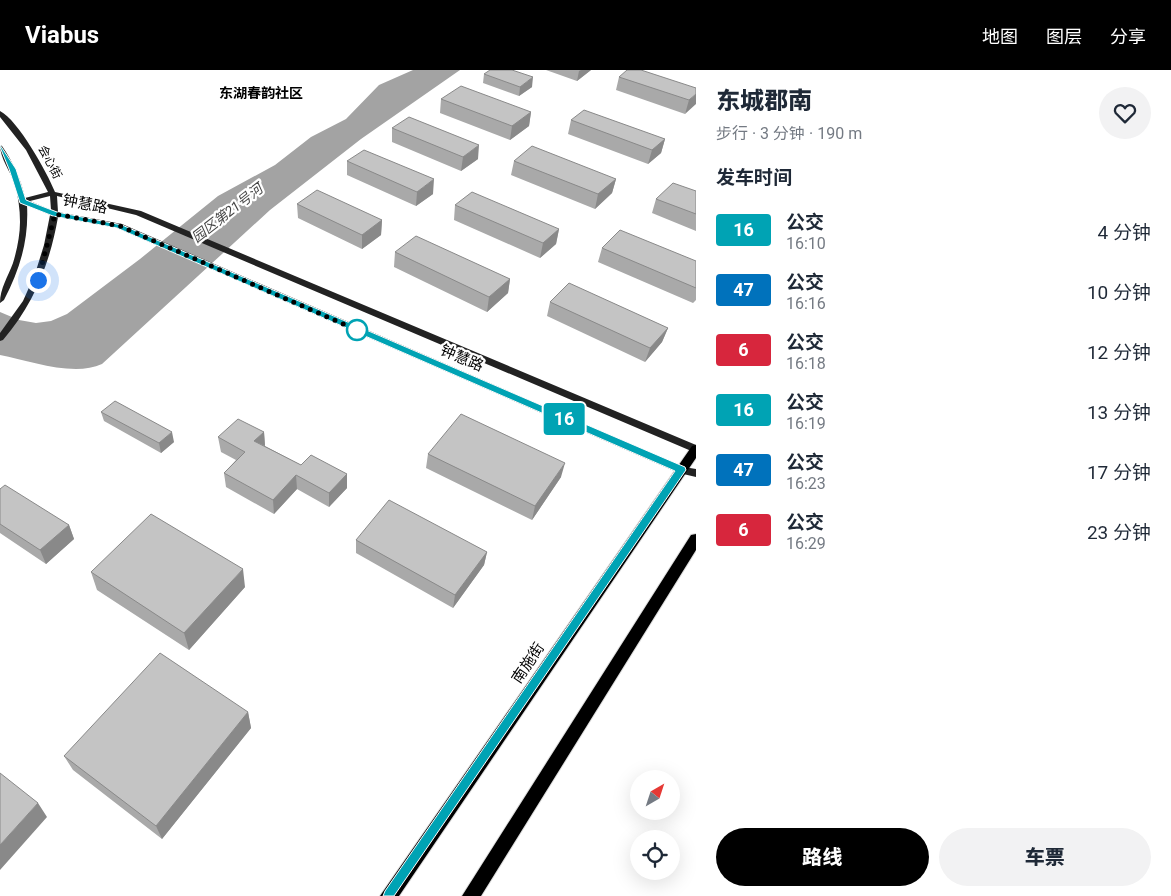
<!DOCTYPE html>
<html lang="zh">
<head>
<meta charset="utf-8">
<style>
  body { margin:0; font-family:Roboto,"Noto Sans SC",sans-serif; background:#f2f2f3; color:#1f2937; height:100vh; display:flex; flex-direction:column; font-size:19px; white-space:nowrap }
  * { box-sizing:border-box; margin:0 }
  p { font-size:16px; color:#747a83 }
  .icon { flex:none; width:28px; height:28px; fill:none; stroke:currentColor; stroke-width:2; stroke-linecap:round; stroke-linejoin:round }
  .map { position:relative; flex:1; overflow:hidden }
  .side { display:flex; flex-direction:column; background:#fff; width:475px }
  .side>* { flex:none }
  .badge { padding:0 10px; border-radius:4px; font-size:18px; line-height:32px }
  .needle { width:32px; rotate:39deg }
  .buttons { position:absolute; left:630px; top:700px; display:grid; gap:10px }
  .buttons a { display:grid; place-items:center; width:50px; height:50px; border-radius:50%; background:#fff; box-shadow:0 5px 20px #0002; font-size:25px }
  .you { position:absolute; width:25px; height:25px; margin:-12px; border:4px solid #fff; border-radius:50%; background:#1a73e8; box-shadow:0 0 0 8px #1a73e833 }
  .map>.badge { position:absolute; translate:-50% -50%; box-shadow:0 0 0 2px #fff }
  h2 { padding:0 20px; font-size:19px; line-height:45px }
  .round { display:grid; place-items:center; flex:none; width:52px; height:52px; border-radius:26px; background:#f2f2f3 }
  .summary { display:flex; align-items:center; justify-content:space-between; height:85px; padding:0 20px }
  h1 { font-size:24px; font-weight:800; line-height:38px }
  .primary-button { display:flex; gap:10px; margin-top:auto; padding:10px 20px }
  .primary-button a { flex:1; height:58px; border-radius:30px; background:#000; color:#fff; font-size:20px; font-weight:800; line-height:58px; text-align:center }
  .primary-button a+a { background:#f2f2f3; color:#1f2937 }
  ul { padding:0; list-style:none }
  li { display:flex; align-items:center; gap:15px; height:60px; padding:0 20px }
  li div { flex:1 }
  li b { display:block; font-size:19px }
  li em { font-style:normal }
  li .badge { min-width:55px; font-weight:700; text-align:center }
  header { display:flex; align-items:center; gap:30px; box-sizing:border-box; height:70px; padding:0 25px; background:#000; color:#fff }
  header strong { font-size:24px }
  nav { display:flex; gap:28px; margin-inline-start:auto; font-size:18px }
  main { display:flex; flex:1; min-height:0 }
  .map>svg:first-child { display:block }
</style>
</head>
<body>
<header>
<strong>Viabus</strong>
<nav><a>地图</a><a>图层</a><a>分享</a></nav>
</header>
<main>
<div class="map">
<svg width="696" height="826" viewBox="0 0 696 826">
  <rect width="100%" height="100%" fill="#fff"/>
  <path fill="#a3a3a3" d="M413,0H460L361,69L270,140L102,294C74,307 30,291 0,285V242L19,250L36,253L51,251L67,244L140,189L218,126L275,95L311,67L346,49L379,15Z"/>
  <g fill="none" stroke-linecap="round" stroke-linejoin="round">
    <g stroke="#dbdbdb" stroke-width="2">
      <path id="primary" d="M696,375V388L399,826H380L692,376Z
        M696,464V480L481,826H462L691,465Z"/>
    </g>
    <path fill="#222" fill-rule="evenodd" d="M0,41C18,50 47,102 55,122L141,141L696,375V383L136,145L57,126L58,142L122,154L684,397L696,399V407L679,403L117,158L58,147C50,193 34,234 3,270L0,271V263L23,231L35,204L44,175L50,145L27,135C29,170 20,199 4,230L0,233C0,218 8,207 13,193C17,180 20,165 20,152C20,139 18,126 15,114C10,101 0,88 0,75L2,76C13,92 21,109 25,128L48,122L26,80L0,47ZM50,126L51,140L30,131Z"/>
    <use href="#primary" fill="#000" fill-rule="evenodd"/>
  </g>
  <path fill="#a9a9a9" d="M546,0H591L577,11Z
    M484,4L532,17L519,26L483,13Z
    M619,7L696,18L685,44L616,20Z
    M441,29L531,42L529,56L510,70L440,43Z
    M571,50L665,69L661,83L648,94L568,64Z
    M392,58L478,89L461,101L392,72Z
    M347,91L433,124L416,136L347,105Z
    M514,91L616,109L612,123L595,139L511,105Z
    M696,121V161L652,143L656,129Z
    M297,134L382,150L381,165L362,179L298,148Z
    M455,135L559,159L556,174L540,188L454,150Z
    M602,178L696,191V230L693,233L598,192Z
    M395,182L510,209L508,223L487,242L394,197Z
    M550,232L668,258L662,272L645,292L547,246Z
    M101,342L174,372L161,383L104,351Z
    M264,362L265,376L301,395L347,404V418L329,437L297,419L274,444L226,417L224,403L236,390L221,382L218,367Z
    M428,384L561,407L532,450L426,398Z
    M0,419L69,455L74,469L46,494L0,463Z
    M356,470L487,482L484,495L453,538L356,483Z
    M91,502L245,517L189,580L97,520Z
    M248,642L251,658L162,769L73,700L64,686Z"/>
  <path fill="#898989" d="M581,0H591L577,11L579,1Z
    M533,7L532,17L519,26L520,17Z
    M696,24V34L685,44L689,30Z
    M531,42L529,56L510,70L512,56Z
    M665,69L661,83L648,94L652,80Z
    M479,75L478,89L461,101L463,87Z
    M434,109L433,124L416,136L417,122Z
    M616,109L612,123L595,139L598,124Z
    M382,150L381,165L362,179V165Z
    M559,159L556,174L540,188L543,173Z
    M510,209L508,223L487,242L489,227Z
    M668,258L662,272L645,292L650,278Z
    M172,362L174,372L161,383L159,373Z
    M264,362L265,376L254,371Z
    M565,393L561,407L532,450L535,436Z
    M347,404V418L329,437V423Z
    M296,405L297,419L274,444L273,430Z
    M69,455L74,469L46,494L40,480Z
    M487,482L484,495L453,538L455,525Z
    M243,499L245,517L189,580L184,563Z
    M248,642L251,658L162,769L156,756Z
    M38,733L47,747L0,800V775Z"/>
  <path fill="#c4c4c4" stroke="#898989" d="M490,0H512L533,7L520,17L484,4Z
    M627,0H641L696,18V24L689,30L619,7Z
    M461,16L531,42L512,56L441,29Z
    M584,40L665,69L652,80L571,50Z
    M409,47L479,75L463,87L392,58Z
    M532,76L616,109L598,124L514,91Z
    M364,80L434,109L417,122L347,91Z
    M673,113L696,121V144L656,129Z
    M317,120L382,150L362,165L297,134Z
    M472,122L559,159L543,173L455,135Z
    M620,160L696,191V218L602,178Z
    M416,166L510,209L489,227L395,182Z
    M569,213L668,258L650,278L550,232Z
    M115,331L172,362L159,373L101,342Z
    M461,344L565,393L535,436L428,384Z
    M238,349L264,362L254,371L301,395L311,385L347,404L329,423L296,405L273,430L224,403L245,382L218,367Z
    M5,415L69,455L40,480L0,454V419Z
    M389,430L487,482L455,525L356,470Z
    M151,444L243,499L184,563L91,502Z
    M160,583L248,642L156,756L64,686Z
    M0,703L38,733L0,775Z"/>
  <path fill="#00a3b4" stroke="#fff" d="M0,75L16,99L26,130L57,142L122,155L685,397L686,400L394,826H383L385,821L675,401L117,158L53,146L20,133L9,99L0,77Z"/>
  <g fill="none" stroke-linecap="round" stroke-linejoin="round">
    <path stroke="#000" stroke-width="5" stroke-dasharray="0 9" d="M38,210L55,144L120,156L357,260"/>
  </g>
  <circle fill="#fff" stroke="#00a3b4" stroke-width="2.5" cx="357" cy="260" r="10"/>
  <g text-anchor="middle" dominant-baseline="central" stroke-width="4.5" stroke-linejoin="round" paint-order="stroke">
    <g font-size="12" fill="#000" stroke="#fff">
      <text transform="translate(50 92) rotate(62)">会心街</text>
    </g>
    <g font-size="14" font-weight="bold" fill="#000" stroke="#fff">
      <text x="261" y="23">东湖春韵社区</text>
    </g>
    <g font-size="14" font-style="italic" fill="#444" stroke="#fff">
      <text transform="translate(227 143) rotate(-38)">园区第21号河</text>
    </g>
    <g font-size="15" fill="#000" stroke="#fff">
      <text transform="translate(85 134) rotate(11)">钟慧路</text>
      <text transform="translate(462 288) rotate(23)">钟慧路</text>
      <text transform="translate(528 593) rotate(-56)">南施街</text>
    </g>
  </g>
</svg>
<div class="buttons">
<a><svg class="needle" viewBox="-14 -14 28 28"><path d="M0-13l5 13h-10z" fill="#e53935"/><path d="M0 13l5-13h-10z" fill="#747a83"/></svg></a>
<a><svg class="icon" aria-label="locate" viewBox="0 0 24 24"><circle cx="12" cy="12" r="6"/><path d="M12 2v4M12 18v4M2 12h4M18 12h4"/></svg></a>
</div>
<div class="you" style="left:38px;top:210px"></div>
<b class="badge" style="left:564px;top:349px;background:#00a3b4;color:#fff">16</b>
</div>
<section class="side">
<div class="summary"><div><h1>东城郡南</h1><p>步行 · 3 分钟 · 190 m</p></div><a class="round"><svg class="icon" aria-label="heart" viewBox="0 0 24 24"><path d="M12 20l-8-8c-3-5 5-10 8-4 3-6 11-1 8 4z"/></svg></a></div>
<h2>发车时间</h2>
<ul>
<li><span class="badge" style="background:#00a3b4;color:#fff">16</span><div><b>公交</b><p>16:10</p></div><em>4 分钟</em></li>
<li><span class="badge" style="background:#0072bc;color:#fff">47</span><div><b>公交</b><p>16:16</p></div><em>10 分钟</em></li>
<li><span class="badge" style="background:#d7263d;color:#fff">6</span><div><b>公交</b><p>16:18</p></div><em>12 分钟</em></li>
<li><span class="badge" style="background:#00a3b4;color:#fff">16</span><div><b>公交</b><p>16:19</p></div><em>13 分钟</em></li>
<li><span class="badge" style="background:#0072bc;color:#fff">47</span><div><b>公交</b><p>16:23</p></div><em>17 分钟</em></li>
<li><span class="badge" style="background:#d7263d;color:#fff">6</span><div><b>公交</b><p>16:29</p></div><em>23 分钟</em></li>
</ul>
<div class="primary-button"><a>路线</a><a>车票</a></div>
</section>
</main>
</body>
</html>
